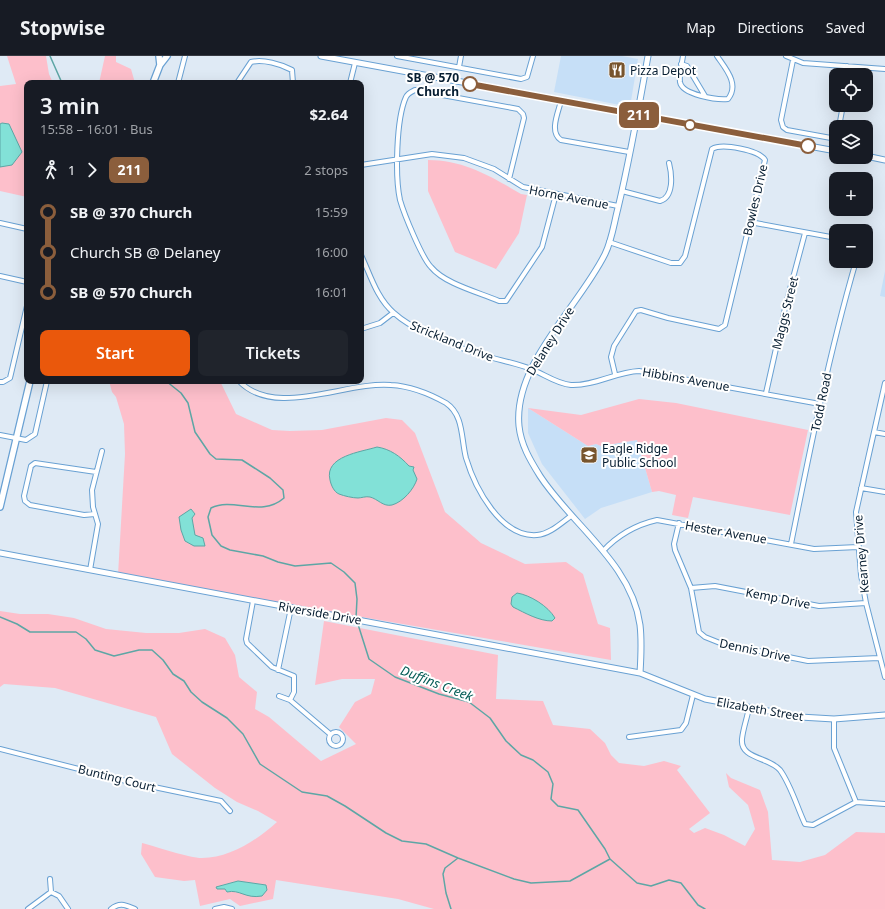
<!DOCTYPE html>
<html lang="en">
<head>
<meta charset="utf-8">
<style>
  body { margin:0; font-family:"Noto Sans",sans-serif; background:#20242c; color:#f1f3f6; height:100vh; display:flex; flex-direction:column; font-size:15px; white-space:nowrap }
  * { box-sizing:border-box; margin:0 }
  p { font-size:13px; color:#9ea1a6 }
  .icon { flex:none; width:22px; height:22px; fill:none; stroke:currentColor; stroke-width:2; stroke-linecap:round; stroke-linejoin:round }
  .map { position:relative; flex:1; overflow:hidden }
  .panel { position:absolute; left:24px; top:24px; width:340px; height:304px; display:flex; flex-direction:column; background:#171b24; border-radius:8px; box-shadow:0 4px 16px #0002 }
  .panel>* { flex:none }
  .badge { padding:0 8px; border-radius:6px; font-size:14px; line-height:26px }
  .tools { position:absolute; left:829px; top:12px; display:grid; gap:8px }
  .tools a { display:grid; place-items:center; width:44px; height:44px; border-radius:8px; background:#171b24; box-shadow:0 4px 16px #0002; font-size:20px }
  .map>.badge { position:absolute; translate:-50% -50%; box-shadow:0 0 0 2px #fff }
  .legs { display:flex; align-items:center; gap:6px; height:44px; padding:0 16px; font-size:13px }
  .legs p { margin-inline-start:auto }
  .overview { display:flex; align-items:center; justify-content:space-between; height:68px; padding:0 16px }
  h1 { font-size:22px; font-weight:600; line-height:30px }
  .cta { display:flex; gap:8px; margin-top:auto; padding:8px 16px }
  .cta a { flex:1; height:46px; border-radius:8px; background:#ea580c; color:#fff; font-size:16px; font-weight:600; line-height:46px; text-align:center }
  .cta a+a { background:#20242c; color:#f1f3f6 }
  ul { padding:0 16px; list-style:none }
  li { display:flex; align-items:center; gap:14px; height:40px; font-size:15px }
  li i { display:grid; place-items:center; width:6px; height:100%; margin:0 5px; background:currentColor }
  li i::after { content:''; width:10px; height:10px; margin:-5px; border:3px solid; border-radius:50%; background:#171b24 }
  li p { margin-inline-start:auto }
  li:first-child i { background:linear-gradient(#0000 50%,currentColor 0) }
  li:last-child i { background:linear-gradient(currentColor 50%,#0000 0) }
  header { display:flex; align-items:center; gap:24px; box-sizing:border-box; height:56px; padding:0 20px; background:#171b24; border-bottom:1px solid #363941 }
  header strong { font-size:19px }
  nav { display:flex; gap:22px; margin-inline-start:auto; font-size:14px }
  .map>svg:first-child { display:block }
</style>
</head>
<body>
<header>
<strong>Stopwise</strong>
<nav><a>Map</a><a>Directions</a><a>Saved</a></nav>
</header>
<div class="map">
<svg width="885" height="853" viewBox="0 0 885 853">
  <rect width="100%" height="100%" fill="#dfeaf5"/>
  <path fill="#c6dff7" d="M561,0H622L638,3L630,51L554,36Z
    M885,215V241L880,240Z
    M528,352L588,390L596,388L601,390L637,384L652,436L601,452L585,463L542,408L528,377Z"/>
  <path fill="#fdbfcb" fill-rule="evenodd" d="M7,0H46L49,18L53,27H27V141L0,135V30L16,28Z
    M105,0H116V6L131,13L135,27H99Z
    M428,104C464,104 492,121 521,138L527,139L519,177L496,213L455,196L428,135Z
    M109,325H220L236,358L272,374L290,375L322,374L386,362L402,364L415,377L445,456L481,487L525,508L566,506L583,518L598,568L610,572L611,604L118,519L125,398L124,368L116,341L112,336Z
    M639,343L676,347L808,374L790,459L693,441L688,462L672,459L676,439L659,435L652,436L637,384L601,390L596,388L588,390L528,352L581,359Z
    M0,555L20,558H48L74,562L106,573L146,577H179L205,573L225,582L235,599L239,621L257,636L255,653L269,661L321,705L356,688L339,671L355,646L371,638L375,623H342L315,629L324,565L498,599L496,643L543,645L553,669L590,673L605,687L611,699L619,707L644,710L664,705L681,710L677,714L710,757L689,773L694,777L705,772L724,779L745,790L755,773L748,749L729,731L726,717L731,722L760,734L768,756L772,804L800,806L825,799L856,776L885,777V853H434L398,843L276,824L273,843L240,850L230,843L200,850L195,824L184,825L155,821L141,798L142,787C157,791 189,802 202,802C230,802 257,784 277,766L258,755L237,746L215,732L172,698L156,661L55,632L4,628L0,631ZM238,825L266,829L238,837L233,835L227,836L222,829Z"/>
  <path fill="#82e1d7" stroke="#5da6a5" d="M2,67L9,68L22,96L12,109L0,111V68Z
    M377,391C390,393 400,400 409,410L414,411L413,414L417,423C414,433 403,446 392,449C383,451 378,443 370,441C366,440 361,442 358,442C353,442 344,440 339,438C334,436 331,429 330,424C324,400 361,396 377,391Z
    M191,453L195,458L192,462L195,479L203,482L205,490H194L185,485L181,474L179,461Z
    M517,537C530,539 548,550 555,562L552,565C539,565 525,557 513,551L511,548L512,541Z
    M238,825L266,829L267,834L262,840C245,843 240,833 227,836L225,833H217L216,831Z"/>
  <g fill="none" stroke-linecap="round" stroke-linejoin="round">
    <path stroke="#5da6a5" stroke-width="1.5" d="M50,0L62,27
      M166,325L181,337L188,347L195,376L210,398L216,403L242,404L270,422L283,434L284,442C261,462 234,441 211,452L208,461L212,479L221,490L230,494L263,500L278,506L295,510L331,507L344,516L355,527L357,543L356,562L369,603L395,621L439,638L469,646L490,662L506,685L521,699L533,704L548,716L553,728L551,743L558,750L578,754L605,793L610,803L637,827L651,830L669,824L681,827L698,849L705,853
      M0,561L17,568L30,576H76L86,583L95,594L114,600L139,594H152L163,604L173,618L184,625L191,636L202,646L227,662L243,678L260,708L302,736L327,740L345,750L386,777L402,785L426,788L458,802L514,823L531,827L570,825L610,803
      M451,853L446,837L443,818L445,812L458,802"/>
    <g stroke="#69a1d3" stroke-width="6">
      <path id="minor" d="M397,0L521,23L527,21L533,0
        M683,0C682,7 679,18 680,26C682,39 717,44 728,43C740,28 725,12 717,0
        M786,0L803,7L885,13
        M793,4L781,64L783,71L787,74L831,82L836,77
        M681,8L687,10L705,40
        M459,11L461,0
        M846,19L847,10
        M178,27L185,0
        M237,27L251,6C263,3 281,8 292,14L293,27
        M350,27L355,7
        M561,45C558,57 549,76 561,84L629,96
        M839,71L843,49
        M361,109L432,98L464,102L494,113L523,131L618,150
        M509,123L524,62L523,58L518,53L415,34C411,36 408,37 406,41C396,63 395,121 400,144C404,158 422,202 431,211C445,228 478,236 499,245H506L542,191L556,138
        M622,135L660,145C674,141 672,119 669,107
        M750,166L836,182
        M0,167L27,173
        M609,186L671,207H680L685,200L712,93C722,87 759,94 765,104L725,269L719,273L668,262L641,254L636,255L614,290L611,301L615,318
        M361,199C370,218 377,243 394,257C415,276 454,290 482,299C498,304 516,307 531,313C544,318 557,328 571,329C594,330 616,316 639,315L820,348
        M0,220L27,226
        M361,273L380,267L393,257
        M239,325C275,363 346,325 391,329C409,330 430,338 446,347C464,359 461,383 466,402C475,432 501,482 537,479C550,478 561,467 571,460
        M0,326H3L10,322L27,250
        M885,327L856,456L861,519L866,547L885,621
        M766,337L786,248L805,177
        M874,376L885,378
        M0,379L26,384L35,378L47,325
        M861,432L885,436
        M95,458L84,459L30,449L25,445L24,440L31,410L35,407L96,416
        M679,467L674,488L675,494L691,532L699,576L705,581L720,587L808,605L879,602
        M791,488C810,393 829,298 856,205
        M603,495C618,479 635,469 657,464L814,493L858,491
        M90,514L98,468L93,451L92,434L102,395
        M691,532L715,530L819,550L866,547
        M253,545L246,583L247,587L272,611L294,620V636L290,644L330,678
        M278,614L291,552
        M279,640L290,644
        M749,652C747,662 743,673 742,683C740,703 769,701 780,714C791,729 797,751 805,768L813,769L856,746L885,748
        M834,663V692L856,746
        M329 683a7 7 0 1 1 14 0a7 7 0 1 1-14 0Z
        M629,681L681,674L686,667L693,639
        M0,693L130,726L221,745L230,755
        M50,823L51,836
        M28,853L51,836L59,840L68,853
        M111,853C120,846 125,849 135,853
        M215,853L224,851L232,853"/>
    </g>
    <g stroke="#69a1d3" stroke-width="7">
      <path id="tertiary" d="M321,0L836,95
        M866,100L885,104
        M0,497L640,617L705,643L800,661L834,663L885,659
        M640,617C641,601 642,586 640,569C632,508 572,469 540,420C530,404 521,389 519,370C513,308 579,251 605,198C612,184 614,167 618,152C630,102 639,51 648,0"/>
    </g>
    <g stroke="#69a1d3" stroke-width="8">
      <path id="secondary" d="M159,0L160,9
        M153,27L160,9L167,0
        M0,451L30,325"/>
    </g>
    <use href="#minor" stroke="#fff" stroke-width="4"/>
    <use href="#tertiary" stroke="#fff" stroke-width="5"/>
    <use href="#secondary" stroke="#fff" stroke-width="5.5"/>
  </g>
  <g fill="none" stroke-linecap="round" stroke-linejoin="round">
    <g stroke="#fff" stroke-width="9">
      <path id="line-1" d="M470,28L808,90"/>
    </g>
    <use href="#line-1" stroke="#8b5e3c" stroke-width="6"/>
  </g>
  <defs>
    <g id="restaurant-square" transform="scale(0.9)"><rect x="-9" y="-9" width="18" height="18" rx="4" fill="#77542d" stroke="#fff"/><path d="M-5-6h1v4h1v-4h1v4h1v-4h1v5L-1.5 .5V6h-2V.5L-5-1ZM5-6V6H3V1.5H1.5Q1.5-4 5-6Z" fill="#fff"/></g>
    <g id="school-square" transform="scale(0.9)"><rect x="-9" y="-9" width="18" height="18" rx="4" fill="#77542d" stroke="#fff"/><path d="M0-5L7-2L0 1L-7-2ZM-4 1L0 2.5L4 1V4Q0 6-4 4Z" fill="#fff"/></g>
  </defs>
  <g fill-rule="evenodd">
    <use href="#restaurant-square" x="617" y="14"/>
    <use href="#school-square" x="589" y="399"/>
  </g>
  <g fill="#fff" stroke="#8b5e3c" stroke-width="2">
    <circle cx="470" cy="28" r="7"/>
    <circle cx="690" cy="69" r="5"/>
    <circle cx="808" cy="90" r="7"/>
  </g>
  <g text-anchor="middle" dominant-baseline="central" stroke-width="4" stroke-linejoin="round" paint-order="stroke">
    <g font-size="12" fill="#061d31" stroke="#fff" text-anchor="start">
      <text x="630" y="14">Pizza Depot</text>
      <text x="602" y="392">Eagle Ridge<tspan x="602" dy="14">Public School</tspan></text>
    </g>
    <g font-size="12" font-weight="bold" fill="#061d31" stroke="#fff" text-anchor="end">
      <text x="459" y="21">SB @ 570<tspan x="459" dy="14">Church</tspan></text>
    </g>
    <g font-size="12" fill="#061d31" stroke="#fff">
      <text transform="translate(569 141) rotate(11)">Horne Avenue</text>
      <text transform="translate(755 144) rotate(-77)">Bowles Drive</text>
      <text transform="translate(785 257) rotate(-76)">Maggs Street</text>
      <text transform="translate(452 285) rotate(22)">Strickland Drive</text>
      <text transform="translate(550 285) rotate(-58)">Delaney Drive</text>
      <text transform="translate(686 323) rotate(10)">Hibbins Avenue</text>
      <text transform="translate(821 346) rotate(-78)">Todd Road</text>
      <text transform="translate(726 476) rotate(10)">Hester Avenue</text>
      <text transform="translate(861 498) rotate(-95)">Kearney Drive</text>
      <text transform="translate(778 542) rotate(11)">Kemp Drive</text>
      <text transform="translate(320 557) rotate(10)">Riverside Drive</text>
      <text transform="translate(755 594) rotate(12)">Dennis Drive</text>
      <text transform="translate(760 653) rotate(10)">Elizabeth Street</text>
      <text transform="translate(117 722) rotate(14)">Bunting Court</text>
    </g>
    <g font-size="13" font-style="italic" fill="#055c56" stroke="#fff">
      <text transform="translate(437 627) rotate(21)">Duffins Creek</text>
    </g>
  </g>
</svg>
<div class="tools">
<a><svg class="icon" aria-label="locate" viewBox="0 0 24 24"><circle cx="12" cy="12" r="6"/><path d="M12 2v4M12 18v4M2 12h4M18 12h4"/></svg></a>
<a><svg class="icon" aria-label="layers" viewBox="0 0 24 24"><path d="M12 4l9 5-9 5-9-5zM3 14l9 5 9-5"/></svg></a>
<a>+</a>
<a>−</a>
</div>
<b class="badge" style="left:639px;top:59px;background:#8b5e3c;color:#fff">211</b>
<section class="panel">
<div class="overview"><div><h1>3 min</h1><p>15:58 – 16:01 · Bus</p></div><b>$2.64</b></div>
<div class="legs"><svg class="icon" aria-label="walk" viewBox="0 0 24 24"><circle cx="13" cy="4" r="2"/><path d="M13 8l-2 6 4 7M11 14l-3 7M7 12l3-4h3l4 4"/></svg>1<svg class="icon" aria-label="forward" viewBox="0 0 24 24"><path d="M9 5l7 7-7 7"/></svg><b class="badge" style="background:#8b5e3c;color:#fff">211</b><p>2 stops</p></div>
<ul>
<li><i style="color:#8b5e3c"></i><b>SB @ 370 Church</b><p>15:59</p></li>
<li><i style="color:#8b5e3c"></i><span>Church SB @ Delaney</span><p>16:00</p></li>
<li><i style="color:#8b5e3c"></i><b>SB @ 570 Church</b><p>16:01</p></li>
</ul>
<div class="cta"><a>Start</a><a>Tickets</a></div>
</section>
</div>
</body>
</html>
